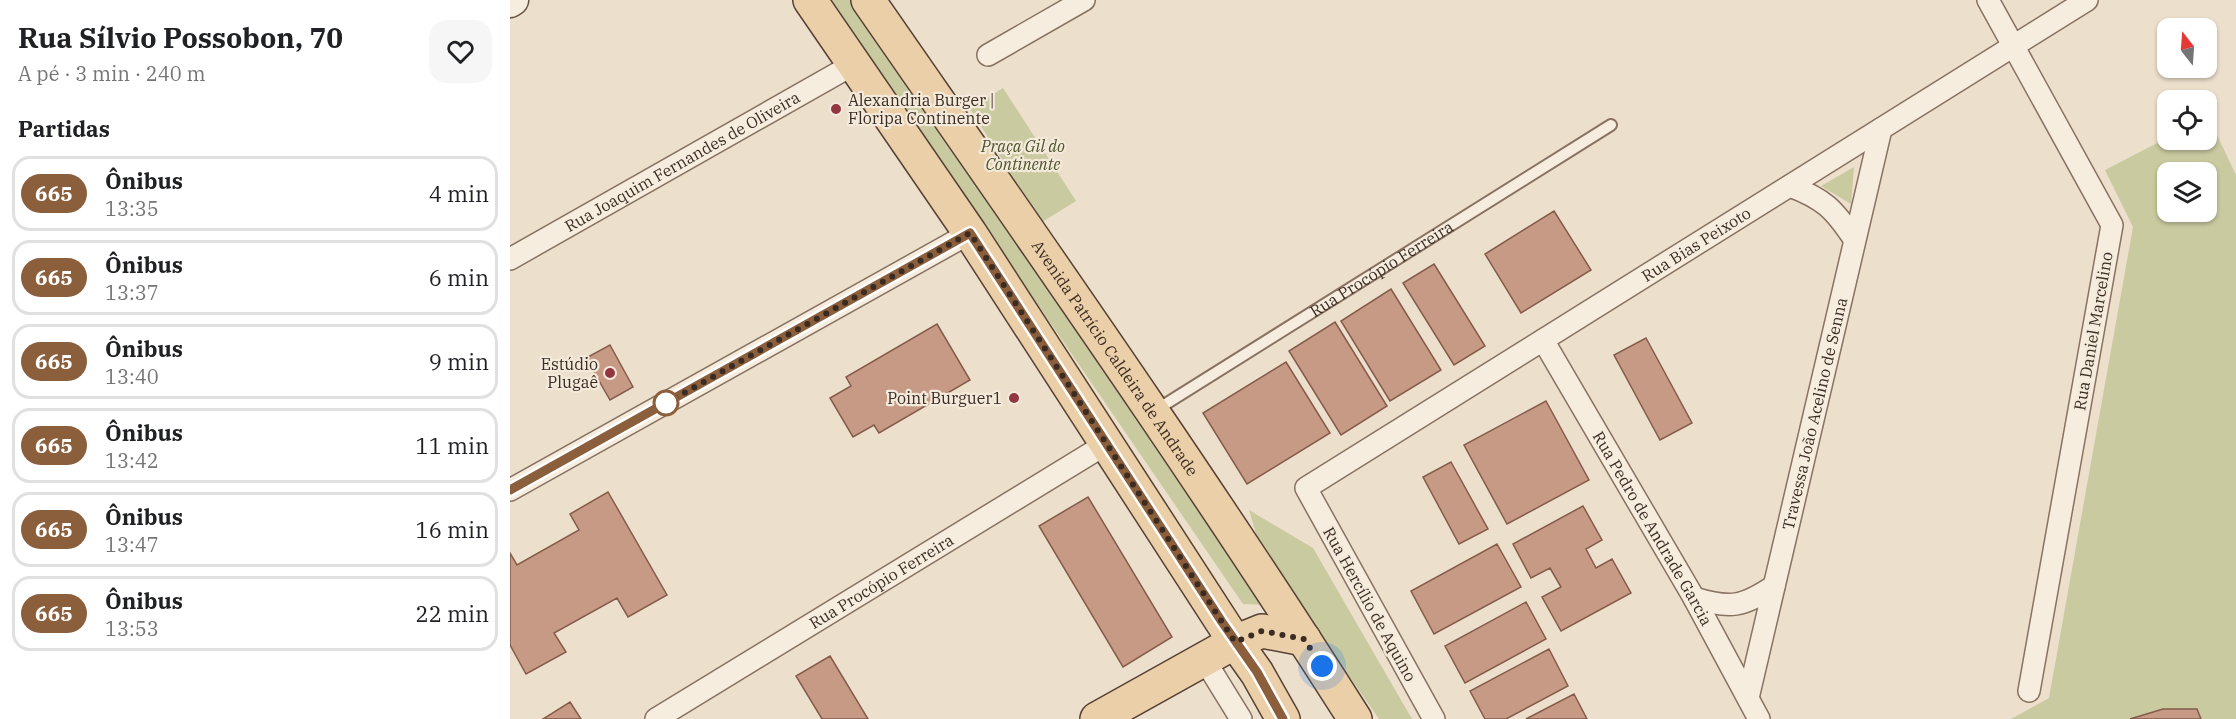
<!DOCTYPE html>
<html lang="pt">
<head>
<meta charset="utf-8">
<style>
  body { margin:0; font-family:"IBM Plex Serif",serif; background:#f6f6f6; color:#202124; height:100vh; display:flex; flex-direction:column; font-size:22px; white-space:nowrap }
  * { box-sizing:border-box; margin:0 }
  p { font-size:20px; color:#757577 }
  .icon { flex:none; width:33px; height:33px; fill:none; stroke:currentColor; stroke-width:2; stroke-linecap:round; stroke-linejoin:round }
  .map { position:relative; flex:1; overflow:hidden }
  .details { display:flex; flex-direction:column; background:#fff; width:510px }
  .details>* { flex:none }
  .badge { padding:0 12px; border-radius:20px; font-size:21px; line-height:39px }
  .needle { width:39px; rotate:343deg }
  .fabs { position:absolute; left:1647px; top:18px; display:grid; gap:12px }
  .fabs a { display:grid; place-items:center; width:60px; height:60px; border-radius:12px; background:#fff; box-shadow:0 2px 4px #0004; font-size:30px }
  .you { position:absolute; width:30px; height:30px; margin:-15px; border:4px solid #fff; border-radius:50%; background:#1a73e8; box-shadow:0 0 0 9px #1a73e833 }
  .map>.badge { position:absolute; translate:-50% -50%; box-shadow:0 0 0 3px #fff }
  h2 { padding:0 18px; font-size:22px; line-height:54px }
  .round { display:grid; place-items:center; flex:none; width:63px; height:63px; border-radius:18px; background:#f6f6f6 }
  .head { display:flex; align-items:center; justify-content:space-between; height:102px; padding:0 18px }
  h1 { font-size:28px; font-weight:800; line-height:45px }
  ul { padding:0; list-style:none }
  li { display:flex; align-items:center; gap:18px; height:75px; margin:0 12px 9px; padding:0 6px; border:3px solid #e0e0e0; border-radius:18px }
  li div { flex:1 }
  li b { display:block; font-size:22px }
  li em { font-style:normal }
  li .badge { min-width:66px; font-weight:700; text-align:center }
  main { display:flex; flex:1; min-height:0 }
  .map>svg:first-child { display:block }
</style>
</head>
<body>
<main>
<section class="details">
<div class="head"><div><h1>Rua Sílvio Possobon, 70</h1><p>A pé · 3 min · 240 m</p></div><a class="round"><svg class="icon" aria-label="heart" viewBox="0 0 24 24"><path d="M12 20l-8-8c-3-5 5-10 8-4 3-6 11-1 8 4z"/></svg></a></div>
<h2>Partidas</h2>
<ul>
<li><span class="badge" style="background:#8b5e3c;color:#fff">665</span><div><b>Ônibus</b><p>13:35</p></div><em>4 min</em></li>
<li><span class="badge" style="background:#8b5e3c;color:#fff">665</span><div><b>Ônibus</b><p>13:37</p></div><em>6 min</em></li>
<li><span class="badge" style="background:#8b5e3c;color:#fff">665</span><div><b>Ônibus</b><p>13:40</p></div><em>9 min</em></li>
<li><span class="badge" style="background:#8b5e3c;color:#fff">665</span><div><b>Ônibus</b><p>13:42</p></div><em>11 min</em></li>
<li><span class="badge" style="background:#8b5e3c;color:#fff">665</span><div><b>Ônibus</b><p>13:47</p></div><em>16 min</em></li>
<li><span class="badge" style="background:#8b5e3c;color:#fff">665</span><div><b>Ônibus</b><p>13:53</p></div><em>22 min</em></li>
</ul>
</section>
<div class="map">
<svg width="1726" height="719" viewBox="0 0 1726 719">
  <rect width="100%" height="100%" fill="#ecdfcc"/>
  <path fill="#c9caa0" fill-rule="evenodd" d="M319,0H346L760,605L733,604Z
    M493,88L566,201L532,222L460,109Z
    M1699,118L1726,175V719H1501L1539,698L1623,227L1595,170L1657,138L1696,140L1697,119ZM1658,172H1696V212H1658Z
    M1344,167L1341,204L1311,186Z
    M739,510L803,548L902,719H869L750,547Z"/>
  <path fill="#c69a85" stroke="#855b49" stroke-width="1.5" d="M1044,211L1081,270L1011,313L975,254Z
    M924,264L975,346L944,365L893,283Z
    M881,289L931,370L880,401L831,321Z
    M825,322L877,406L831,435L779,351Z
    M427,324L460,380L369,433L364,425L343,437L320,398L341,386L336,377Z
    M1136,338L1182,423L1150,440L1104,355Z
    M100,345L123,387L100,400L76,358Z
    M776,362L820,433L737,484L693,413Z
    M1036,401L1079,480L997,524L954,445Z
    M941,462L978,529L949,544L913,477Z
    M98,492L157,595L118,617L107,598L44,633L56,652L16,674L0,645V553L7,565L69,530L60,514Z
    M578,497L662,637L613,667L529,526Z
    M1073,506L1092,540L1076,549L1086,568L1102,559L1121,593L1051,631L1032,597L1051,587L1040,568L1021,578L1003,544Z
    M987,544L1011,587L924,634L901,591Z
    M1016,602L1036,639L955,683L935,646Z
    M1039,649L1058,686L996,719H975L960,691Z
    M320,656L358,719H312L286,676Z
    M1064,694L1077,719H1016Z
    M60,702L71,719H33Z
    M1653,709H1687L1691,719H1620Z"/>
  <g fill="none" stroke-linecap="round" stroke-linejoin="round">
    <g stroke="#887261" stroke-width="14">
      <g id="lane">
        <path id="s1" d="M646,410L1101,125"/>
      </g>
    </g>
    <g stroke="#887261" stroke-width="24">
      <g id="street">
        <path d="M1478,0L1602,225L1519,691"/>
        <path d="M478,55L574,0"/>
        <path d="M1280,186C1314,199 1324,209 1344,239"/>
        <path id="s2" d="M0,259L344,64"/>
        <path id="s3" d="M1033,340L1184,598L1249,719"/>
        <path d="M0,490L460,233"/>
        <path d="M1184,598C1220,609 1233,607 1264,586"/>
        <path d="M694,659L731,719"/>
        <path id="s4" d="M1238,698L1371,129"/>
        <path id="s5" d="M146,719L596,444"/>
        <path id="s6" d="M924,719L796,488L1577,0"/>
      </g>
    </g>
    <g stroke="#6a5344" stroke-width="33">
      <path id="secondary" d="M0,2L3,0"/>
    </g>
    <g stroke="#564134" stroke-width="36">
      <g id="primary">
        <path d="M300,0L460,233L725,642L747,673L773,719"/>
        <path id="s7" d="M358,0C523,238 690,475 845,719"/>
        <path d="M587,719L725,642L752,631L794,639"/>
      </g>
    </g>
    <use href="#lane" stroke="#f7eddf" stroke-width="10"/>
    <use href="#street" stroke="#f7eddf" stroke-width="21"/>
    <use href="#secondary" stroke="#f7eddf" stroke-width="30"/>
    <use href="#primary" stroke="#eacfa8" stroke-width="33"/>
  </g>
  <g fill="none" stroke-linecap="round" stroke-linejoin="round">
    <g stroke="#fff" stroke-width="14">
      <path id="line" d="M0,490L460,233L712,622L747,672L773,719"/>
    </g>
    <use href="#line" stroke="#8b5e3c" stroke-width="9"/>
    <path stroke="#3a2c23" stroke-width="6" stroke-dasharray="0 10.8" d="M156,403L460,233L725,642L752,631L794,639L812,666"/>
  </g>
  <g fill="#92363f" stroke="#f4eadb" stroke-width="2">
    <circle cx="326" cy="109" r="6"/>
    <circle cx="100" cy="373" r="6"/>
    <circle cx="504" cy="398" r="6"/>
  </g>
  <circle fill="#fff" stroke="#8b5e3c" stroke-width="3" cx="156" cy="403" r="12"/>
  <g text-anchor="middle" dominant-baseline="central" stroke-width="4.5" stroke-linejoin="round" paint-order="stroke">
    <g font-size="16" fill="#3a2c23" stroke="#f4eadb" text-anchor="end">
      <text x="338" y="100" text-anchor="start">Alexandria Burger |<tspan x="338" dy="18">Floripa Continente</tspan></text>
      <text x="88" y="364">Estúdio<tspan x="88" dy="18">Plugaê</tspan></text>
      <text x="492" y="398">Point Burguer1</text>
    </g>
    <g font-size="16" font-style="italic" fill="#4e542b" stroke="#f4eadb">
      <text x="513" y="146">Praça Gil do<tspan x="513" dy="18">Continente</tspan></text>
    </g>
    <g font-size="16" fill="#3a2c23" stroke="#f4eadb">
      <text stroke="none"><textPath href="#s2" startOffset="198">Rua Joaquim Fernandes de Oliveira</textPath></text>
      <text stroke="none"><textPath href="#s6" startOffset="724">Rua Bias Peixoto</textPath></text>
      <text stroke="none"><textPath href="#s1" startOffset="266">Rua Procópio Ferreira</textPath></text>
      <text transform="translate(1583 331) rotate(-80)">Rua Daniel Marcelino</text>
      <text stroke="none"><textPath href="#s7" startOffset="435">Avenida Patrício Caldeira de Andrade</textPath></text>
      <text stroke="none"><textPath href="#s4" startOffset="292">Travessa João Acelino de Senna</textPath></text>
      <text stroke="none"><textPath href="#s3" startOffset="218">Rua Pedro de Andrade Garcia</textPath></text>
      <text stroke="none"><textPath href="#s5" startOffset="264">Rua Procópio Ferreira</textPath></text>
      <text transform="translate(860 604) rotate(61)">Rua Hercílio de Aquino</text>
    </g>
  </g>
</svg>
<div class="fabs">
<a><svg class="needle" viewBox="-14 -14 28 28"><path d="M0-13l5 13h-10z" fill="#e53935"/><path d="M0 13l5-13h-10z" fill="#757577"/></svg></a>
<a><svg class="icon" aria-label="locate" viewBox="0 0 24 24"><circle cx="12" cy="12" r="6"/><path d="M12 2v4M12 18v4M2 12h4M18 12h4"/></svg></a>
<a><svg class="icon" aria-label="layers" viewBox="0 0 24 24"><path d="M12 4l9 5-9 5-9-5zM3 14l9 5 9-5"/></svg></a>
</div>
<div class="you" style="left:812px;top:666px"></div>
</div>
</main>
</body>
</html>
